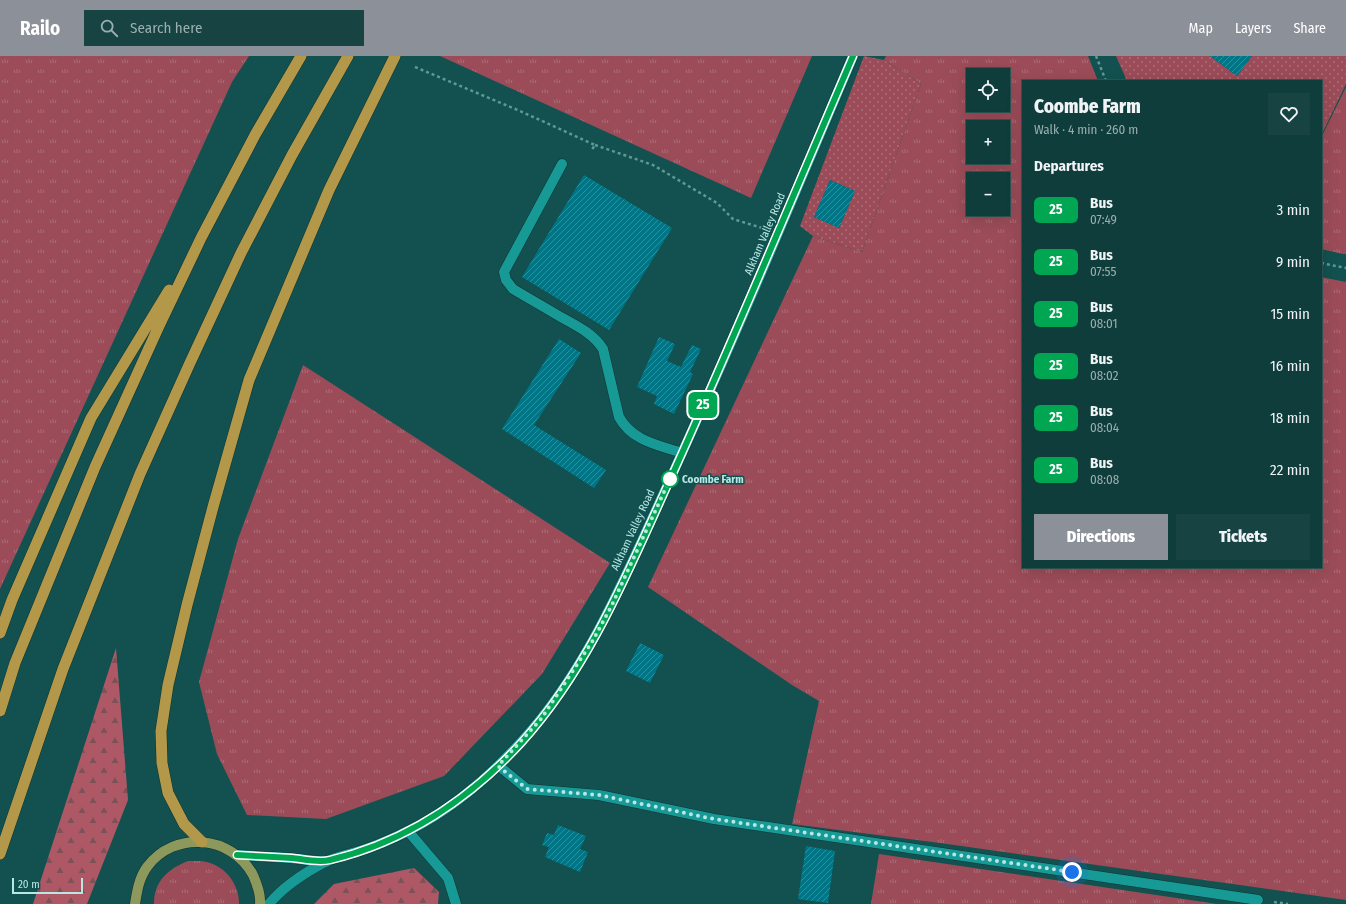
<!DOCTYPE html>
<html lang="en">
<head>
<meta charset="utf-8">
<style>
  body { margin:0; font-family:"Fira Sans Condensed",sans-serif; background:#174442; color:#f1f3f6; height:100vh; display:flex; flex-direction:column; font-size:15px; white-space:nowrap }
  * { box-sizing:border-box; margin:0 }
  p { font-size:13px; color:#9baeaf }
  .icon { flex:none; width:22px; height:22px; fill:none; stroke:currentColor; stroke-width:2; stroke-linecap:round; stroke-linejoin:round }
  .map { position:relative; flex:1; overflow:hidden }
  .drawer { position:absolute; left:1022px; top:24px; width:300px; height:488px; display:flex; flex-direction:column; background:#0e3d3b; border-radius:0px; box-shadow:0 4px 16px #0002,0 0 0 1px #2e5655 }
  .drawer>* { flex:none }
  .badge { padding:0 8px; border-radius:6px; font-size:14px; line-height:26px }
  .tools { position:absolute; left:966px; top:12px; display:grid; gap:8px }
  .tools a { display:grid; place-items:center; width:44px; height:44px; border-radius:0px; background:#0e3d3b; box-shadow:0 4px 16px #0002,0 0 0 1px #2e5655; font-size:20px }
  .scale { position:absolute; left:12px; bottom:10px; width:71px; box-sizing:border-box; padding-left:4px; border:2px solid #b7e8e5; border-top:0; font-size:11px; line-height:14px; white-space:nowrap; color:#b7e8e5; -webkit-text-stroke:3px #12514f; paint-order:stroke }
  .you { position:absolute; width:20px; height:20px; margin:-10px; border:3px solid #fff; border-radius:50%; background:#1a73e8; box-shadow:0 0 0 6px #1a73e833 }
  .map>.badge { position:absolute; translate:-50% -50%; box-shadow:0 0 0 2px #fff }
  h2 { padding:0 12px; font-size:15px; line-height:36px }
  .round { display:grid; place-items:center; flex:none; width:42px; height:42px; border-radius:0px; background:#174442 }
  .head { display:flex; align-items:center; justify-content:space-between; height:68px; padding:0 12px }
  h1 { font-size:19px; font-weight:800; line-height:30px }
  .button { display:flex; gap:8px; margin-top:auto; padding:8px 12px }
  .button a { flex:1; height:46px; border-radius:0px; background:#8c9099; color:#fff; font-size:16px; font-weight:800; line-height:46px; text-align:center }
  .button a+a { background:#174442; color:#f1f3f6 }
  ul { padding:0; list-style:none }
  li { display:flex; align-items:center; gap:12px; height:52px; padding:0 12px }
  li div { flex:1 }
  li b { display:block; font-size:15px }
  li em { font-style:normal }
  li .badge { min-width:44px; font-weight:700; text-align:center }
  header { display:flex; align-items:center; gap:24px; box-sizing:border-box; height:56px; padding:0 20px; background:#8c9099; color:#fff }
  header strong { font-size:19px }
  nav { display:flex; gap:22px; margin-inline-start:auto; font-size:14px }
  .search { width:280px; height:36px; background:#174442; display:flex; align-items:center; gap:10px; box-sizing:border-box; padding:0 14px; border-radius:0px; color:#9baeaf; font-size:15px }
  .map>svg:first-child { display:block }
</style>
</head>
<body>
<header>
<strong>Railo</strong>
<div class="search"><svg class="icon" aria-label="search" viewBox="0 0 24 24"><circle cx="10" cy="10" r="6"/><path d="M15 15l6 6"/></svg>Search here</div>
<nav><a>Map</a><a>Layers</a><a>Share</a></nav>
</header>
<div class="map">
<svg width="1346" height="848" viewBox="0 0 1346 848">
  <defs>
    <pattern id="grass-tufts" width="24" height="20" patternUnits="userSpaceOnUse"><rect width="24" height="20" fill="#9b4c58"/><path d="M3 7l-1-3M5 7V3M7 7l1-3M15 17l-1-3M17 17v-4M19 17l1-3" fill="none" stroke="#ab6e78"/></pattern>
    <pattern id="forest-firs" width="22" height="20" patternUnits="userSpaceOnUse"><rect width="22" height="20" fill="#ae5865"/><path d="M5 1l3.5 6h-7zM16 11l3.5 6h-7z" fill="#7e5158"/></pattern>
    <pattern id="garden-dots" width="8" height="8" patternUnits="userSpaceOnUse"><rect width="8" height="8" fill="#9b4c58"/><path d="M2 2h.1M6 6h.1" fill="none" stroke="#ab6e78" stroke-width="1.8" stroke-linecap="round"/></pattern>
    <pattern id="building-hatch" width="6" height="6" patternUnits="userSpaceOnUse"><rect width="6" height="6" fill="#007586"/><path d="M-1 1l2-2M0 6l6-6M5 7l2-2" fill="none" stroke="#2f8f9d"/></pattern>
  </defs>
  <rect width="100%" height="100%" fill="#12514f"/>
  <path fill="url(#grass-tufts)" fill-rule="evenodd" d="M0,0H249L232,26L0,533Z
    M440,0H812L751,142Z
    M886,0H1088L1098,25H1023V511H1321V221L1346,226V844L940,787L792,768L819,645L792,629L648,531L813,180L862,196L921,28L884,4ZM973,19H1003V49H973ZM973,71H1003V101H973ZM973,123H1003V153H973Z
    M1346,31V198H1343L1321,193V82Z
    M303,309L610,507L542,618L444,720L326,763L247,759L217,698L199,626L238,483Z
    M879,798L1217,848H871Z
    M188,805C192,805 196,805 200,805C222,806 240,827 239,848H154C154,825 168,813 188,805Z"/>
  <path fill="url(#forest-firs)" d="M116,592L128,744L87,848H33Z
    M414,812L439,836L438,848H314L334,828Z"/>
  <path fill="url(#garden-dots)" fill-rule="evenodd" d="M864,0L884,4L921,28L862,196L813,180L800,170ZM830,124L855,135L839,172L814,161Z
    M1116,0H1210L1237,20L1252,0H1346V28L1321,80V25H1127Z"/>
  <path fill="url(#building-hatch)" d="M1210,0H1252L1237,20Z
    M584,119L672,172L609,274L522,221Z
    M830,124L855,135L839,172L814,161Z
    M659,281L675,288L667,305L681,311L692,289L701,293L690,316L693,318L674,358L654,348L657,340L637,331Z
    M559,283L581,297L534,369L606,414L594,432L502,373Z
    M640,587L664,599L650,627L626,615Z
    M558,769L586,780L580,793L588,796L580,816L545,801L549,791L542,789L547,777L554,779Z
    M806,790L835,795L828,847L798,843Z"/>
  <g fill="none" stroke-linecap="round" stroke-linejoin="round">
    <g stroke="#0f3332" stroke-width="11">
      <path id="service" d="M562,108L504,216L506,224L513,233C528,242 544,251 559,260C575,269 593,277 603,293L619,361C632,385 658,389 682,397
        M499,710L527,733L599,739L714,763L1258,844
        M408,775L448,822L456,848"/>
    </g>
    <g stroke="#0f3332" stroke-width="11">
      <path id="tertiary" d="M237,799L290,802L326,806
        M269,848C283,831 306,816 325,806C337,800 352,798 366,793C380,788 396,781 410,774C452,753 487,723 519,688C586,617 625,521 665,434C731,291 792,145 853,0"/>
    </g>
    <g stroke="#0f3332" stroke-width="11">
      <path id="primary" d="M135,848C137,835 139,822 147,811C174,774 232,779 253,819C257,828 261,838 260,848"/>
    </g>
    <g stroke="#0f3332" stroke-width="12">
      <path id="trunk" d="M0,577L12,544L91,362L169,234
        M0,655L15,607L95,411L159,270L201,182L255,79L301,0
        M202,786L184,768L168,737L162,707L161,675L168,629L187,549L213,451L249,324L329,134L395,0
        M0,798L63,613L140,418L189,309L241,197L292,99L348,0"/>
    </g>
    <path stroke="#609896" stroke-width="2.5" stroke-dasharray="3 3" stroke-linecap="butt" d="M1096,0L1106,25
      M415,11L520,55L595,89L591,95
      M595,89L653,109L717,147L733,163L762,172
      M1321,207L1346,212
      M1274,846L1288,848"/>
    <use href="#service" stroke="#179995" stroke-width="10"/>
    <use href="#tertiary" stroke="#179995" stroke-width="10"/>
    <use href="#primary" stroke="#8d985d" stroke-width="10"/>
    <use href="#trunk" stroke="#b4984a" stroke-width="11"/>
  </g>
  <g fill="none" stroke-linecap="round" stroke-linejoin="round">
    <g stroke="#fff" stroke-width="9">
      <path id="line" d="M237,799C255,800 274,801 292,802C303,803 318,807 330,804C405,786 470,743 522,686C589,612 628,516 669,426C733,285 792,142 853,0"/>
    </g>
    <use href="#line" stroke="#00a651" stroke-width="6"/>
    <path stroke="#b7e8e5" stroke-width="4" stroke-dasharray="0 7.2" d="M670,423L612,549L592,586L541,663L498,710L527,733L599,739L714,763L1072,816"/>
  </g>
  <circle fill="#fff" stroke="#00a651" stroke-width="2" cx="670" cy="423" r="8"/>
  <g text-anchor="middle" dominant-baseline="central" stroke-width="3" stroke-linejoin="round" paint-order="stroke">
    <g font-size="11" fill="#b7e8e5" stroke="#12514f">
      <text transform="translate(765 178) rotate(-67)">Alkham Valley Road</text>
      <text transform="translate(633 474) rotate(-65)">Alkham Valley Road</text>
    </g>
    <g font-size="11" font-weight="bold" fill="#b7e8e5" stroke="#12514f" text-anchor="start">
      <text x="682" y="423">Coombe Farm</text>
    </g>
  </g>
</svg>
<div class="tools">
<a><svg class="icon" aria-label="locate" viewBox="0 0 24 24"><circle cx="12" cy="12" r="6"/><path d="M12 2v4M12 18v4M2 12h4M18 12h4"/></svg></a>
<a>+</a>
<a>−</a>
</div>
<div class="scale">20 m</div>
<div class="you" style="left:1072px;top:816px"></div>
<b class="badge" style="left:703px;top:349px;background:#00a651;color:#fff">25</b>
<section class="drawer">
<div class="head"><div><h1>Coombe Farm</h1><p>Walk · 4 min · 260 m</p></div><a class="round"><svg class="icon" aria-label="heart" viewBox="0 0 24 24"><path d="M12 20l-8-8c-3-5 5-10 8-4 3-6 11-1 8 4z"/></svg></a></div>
<h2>Departures</h2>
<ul>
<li><span class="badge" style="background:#00a651;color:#fff">25</span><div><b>Bus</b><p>07:49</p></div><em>3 min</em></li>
<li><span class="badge" style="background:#00a651;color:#fff">25</span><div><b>Bus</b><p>07:55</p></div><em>9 min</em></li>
<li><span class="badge" style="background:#00a651;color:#fff">25</span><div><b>Bus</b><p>08:01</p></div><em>15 min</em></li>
<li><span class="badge" style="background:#00a651;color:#fff">25</span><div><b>Bus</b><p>08:02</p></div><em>16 min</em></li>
<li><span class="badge" style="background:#00a651;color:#fff">25</span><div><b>Bus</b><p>08:04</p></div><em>18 min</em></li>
<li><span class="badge" style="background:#00a651;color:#fff">25</span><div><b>Bus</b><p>08:08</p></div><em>22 min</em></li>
</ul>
<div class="button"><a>Directions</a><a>Tickets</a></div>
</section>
</div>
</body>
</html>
